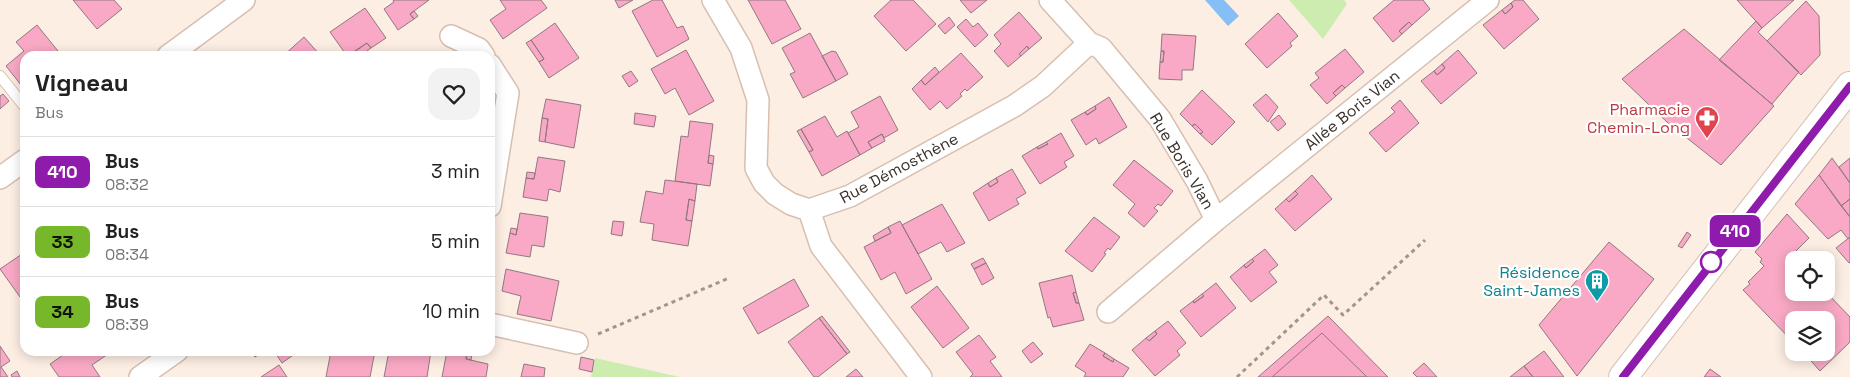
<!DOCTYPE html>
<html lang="fr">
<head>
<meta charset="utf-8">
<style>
  body { margin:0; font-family:"Space Grotesk",sans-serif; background:#f2f2f2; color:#222; height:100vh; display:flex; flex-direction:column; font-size:19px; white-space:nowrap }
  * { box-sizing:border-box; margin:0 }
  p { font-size:16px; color:#767676 }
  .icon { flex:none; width:28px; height:28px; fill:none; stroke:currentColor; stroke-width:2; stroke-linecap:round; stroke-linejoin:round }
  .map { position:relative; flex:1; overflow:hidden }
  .side { position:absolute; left:20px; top:51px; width:475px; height:305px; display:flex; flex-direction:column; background:#fff; border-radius:15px; box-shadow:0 2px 12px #0003 }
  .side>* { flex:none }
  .badge { padding:0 10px; border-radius:8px; font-size:18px; line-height:32px }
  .tools { position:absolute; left:1785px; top:251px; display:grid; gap:10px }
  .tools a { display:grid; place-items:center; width:50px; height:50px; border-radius:10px; background:#fff; box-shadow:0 2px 12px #0003; font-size:25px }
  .map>.badge { position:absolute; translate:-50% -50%; box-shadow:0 0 0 2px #fff }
  .round { display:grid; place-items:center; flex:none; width:52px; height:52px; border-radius:15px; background:#f2f2f2 }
  .summary { display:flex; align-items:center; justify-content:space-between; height:85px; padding:0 15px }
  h1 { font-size:24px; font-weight:800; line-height:38px }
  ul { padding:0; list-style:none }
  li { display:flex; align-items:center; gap:15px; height:70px; padding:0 15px; border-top:1px solid #e0e0e0 }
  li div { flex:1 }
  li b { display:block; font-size:19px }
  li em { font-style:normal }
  li .badge { min-width:55px; font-weight:700; text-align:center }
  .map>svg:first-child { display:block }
</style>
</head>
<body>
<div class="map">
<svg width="1850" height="377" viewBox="0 0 1850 377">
  <rect width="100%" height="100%" fill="#fdeee4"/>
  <path fill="#cdedb0" d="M1289,0H1344L1347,4L1323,39Z
    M595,358L680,377H591Z"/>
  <path fill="#85bff7" d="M1205,0H1224L1239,16L1228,26Z"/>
  <path fill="#f9a9c5" stroke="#917880" d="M73,0H114L122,9L97,29Z
    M393,0H429L410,14L414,19L398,30L384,9L394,2Z
    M500,0H541L547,8L503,39L490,20L506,9Z
    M615,0H633L619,8Z
    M653,0H662L677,28L683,26L689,39L657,57L632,11Z
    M748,0H785L801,29L772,44Z
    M891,0H913L936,24L906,51L874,16Z
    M960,0H987L971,13Z
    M1394,0H1423L1430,9L1412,25L1409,22L1399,31L1402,34L1393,42L1373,18Z
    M1515,0H1523L1539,19L1504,49L1483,25L1502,10L1505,14L1513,7L1511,3Z
    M1737,0H1794L1762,28Z
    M1806,1L1819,16L1820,55L1801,75L1767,41Z
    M1511,3L1513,7L1505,14L1502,10Z
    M365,8L386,38L371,48L367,43L347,56L330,32Z
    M414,11L418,16L414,19L410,14Z
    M1019,12L1042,38L1029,49L1027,46L1019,54L1021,56L1008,67L994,51L1001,44L994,35Z
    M1278,13L1298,36L1290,43L1292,46L1267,68L1245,44Z
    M949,17L955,25L945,34L938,26Z
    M966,19L973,27L978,23L988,35L975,47L957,27Z
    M1756,21L1762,28L1758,32L1799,72L1772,104L1719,60Z
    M1409,22L1412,25L1402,34L1399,31Z
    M555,23L579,58L549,78L539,62L544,59L531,40Z
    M37,25L62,56H25V90L6,66L24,51L16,42Z
    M1684,29L1774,106L1721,165L1668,123L1622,79Z
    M810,33L836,81L803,98L790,74L795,72L782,48Z
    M1162,34L1196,36L1193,70H1182V80L1159,79L1160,62H1163L1164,51H1161Z
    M304,37L321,56H283Z
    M531,40L544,59L539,62L526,43Z
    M367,43L371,48L360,56H349Z
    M1027,46L1029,49L1021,56L1019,54Z
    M1345,49L1364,72L1345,88L1342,85L1333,93L1336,96L1327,104L1310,85L1319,78L1315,73Z
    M686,50L714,101L689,115L675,88L665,94L651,69Z
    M1458,50L1477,73L1441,104L1421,81L1434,71L1437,75L1445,68L1442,64Z
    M832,51L836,52L848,74L836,81L822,56Z
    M1161,51H1164L1163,62H1160Z
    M961,53L983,77L967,91L965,89L960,94L962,96L947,109L940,101L930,110L912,89L921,80L925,85Z
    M1442,64L1445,68L1437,75L1434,71Z
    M935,67L939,72L925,85L921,80Z
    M631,71L638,81L629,87L622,76Z
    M1342,85L1345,88L1336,96L1333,93Z
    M1202,90L1235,122L1212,145L1200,134L1203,132L1195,124L1192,126L1180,114Z
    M3,94L9,101L0,109V96Z
    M1266,94L1278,107L1268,122L1253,105Z
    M880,96L898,130L884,138L882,134L868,142L872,148L860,155L848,133L859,127L851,112Z
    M1109,97L1127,127L1099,144L1096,138L1086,145L1071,120L1085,112L1087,115L1096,109L1095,106Z
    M546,99L581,105L574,148L545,142L548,119L542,118Z
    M1400,100L1419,123L1386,152L1369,133L1395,112L1391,108Z
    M1095,106L1096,109L1087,115L1085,112Z
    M635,113L656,116L654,127L634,124Z
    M1279,115L1286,124L1278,131L1270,122Z
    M825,116L837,137L847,131L860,155L822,176L809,152L813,150L801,129Z
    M542,118L548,119L545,142L539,141Z
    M690,121L713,124L708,163L713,164L710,186L675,181L681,136L688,137Z
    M1195,124L1203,132L1200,134L1192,126Z
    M801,129L813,150L809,152L797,131Z
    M1061,133L1074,156L1064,162L1067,167L1040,184L1022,156L1037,147L1038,149L1048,144L1046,142Z
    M882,134L885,141L872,148L868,142Z
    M1046,142L1048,144L1038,149L1037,147Z
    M709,155L714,156L713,164L708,163Z
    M538,157L565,161L560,192L549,189L547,201L523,197L526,178L534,179Z
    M1832,158L1850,183V199L1841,206L1819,175Z
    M1850,158V183L1839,167Z
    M1134,160L1173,191L1161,206L1158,204L1154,208L1158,211L1144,227L1128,213L1135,204L1113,185Z
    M1012,169L1026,193L1016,199L1019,204L989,221L973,193L988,183L990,187L998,182L996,178Z
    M527,172L535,173L534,179L526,178Z
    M1312,175L1332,199L1295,231L1275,209L1286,199L1289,202L1298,194L1295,191Z
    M1819,175L1850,217V237L1848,239L1841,230L1828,239L1795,204Z
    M996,178L998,182L990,187L988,183Z
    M665,180L697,184L695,201L689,199L686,220L692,221L688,246L652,240L654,224L640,222L646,191L663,194Z
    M1295,191L1298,194L1289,202L1286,199Z
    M689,199L695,201L692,221L686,220Z
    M1850,199V217L1841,206Z
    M942,204L965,243L947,252L941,242L918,254L902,225Z
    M520,213L548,217L544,247L532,245L530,257L506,253L510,233L516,235Z
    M1787,214L1809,238L1796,251L1798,254L1794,258L1796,260H1794V292H1826L1850,317V342L1820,371L1803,352H1826V320H1794V343L1743,290L1750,284L1748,282L1764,266L1760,262L1762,259L1755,252Z
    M1094,217L1120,237L1110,250L1108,248L1104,253L1106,254L1092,272L1065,251Z
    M613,221L624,222L622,236L611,234Z
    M900,221L932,279L906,294L895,272L881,280L864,247L891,233L888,227Z
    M888,227L891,233L875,241L873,236Z
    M511,228L517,229L516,235L510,233Z
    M1687,232L1691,235L1682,248L1678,246Z
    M1850,237V262L1849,263L1836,248Z
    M1609,242L1654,279L1577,376L1539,325Z
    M1265,249L1278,265L1269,272L1277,282L1251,302L1230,277L1244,265L1246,268L1254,261L1252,259Z
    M25,252V294L20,297L0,269Z
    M983,258L986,263L974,269L971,264Z
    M1252,259L1254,261L1246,268L1244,265Z
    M986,263L994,278L982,285L974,269Z
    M506,269L559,281L551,321L517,314L521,296L502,291Z
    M1072,275L1076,292L1073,293L1076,303H1079L1084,320L1053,327L1050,317L1048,318L1039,283Z
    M794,279L809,306L758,334L743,308Z
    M1216,283L1236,308L1201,337L1180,311L1193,301L1194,303L1204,296L1202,294Z
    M937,286L969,328L943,348L911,307Z
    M1076,292L1079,303H1076L1073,293Z
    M1202,294L1204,296L1194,303L1193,301Z
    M822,316L850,352L847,354L819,318Z
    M1328,316L1388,377H1258Z
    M819,318L847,354L818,377H814L788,342Z
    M1168,321L1186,343L1177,351L1180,355L1155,376L1132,350L1146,338L1149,341L1157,334L1155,331Z
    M1155,331L1157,334L1149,341L1146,338Z
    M1322,333L1367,377H1272Z
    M979,335L996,357L990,361L1002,377H970L973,374L956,352Z
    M1033,342L1043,354L1031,363L1022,351Z
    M1090,344L1105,353L1103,356L1113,362L1114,359L1129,368L1123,377H1084L1086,373L1075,366Z
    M0,346L10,361L1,367L8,377H0Z
    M69,351H106L108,354L92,365L100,377H59L50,364Z
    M251,351H264L255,357Z
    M274,351H299L282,363Z
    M331,351H375L370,377H326Z
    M389,351H431L427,377H384Z
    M447,351L467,353L466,359L488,364L486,377H442Z
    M1544,351L1564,377H1533L1524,366Z
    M467,353L472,354L471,360L466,359Z
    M1105,353L1114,359L1113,362L1103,356Z
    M581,357L594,360L592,372L579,369Z
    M1424,363L1437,377H1417L1413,373Z
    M524,364L545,368L544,377H521Z
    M279,365L287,377H261Z
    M1524,366L1533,377H1510Z
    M856,369L863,377H846Z
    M1710,369L1721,377H1704Z
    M17,371L20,377H12L11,375Z"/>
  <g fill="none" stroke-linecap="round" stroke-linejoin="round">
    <g stroke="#d7bfb0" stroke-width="12">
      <path id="service" d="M0,76L25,107"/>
    </g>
    <g stroke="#d7bfb0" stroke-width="24">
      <path id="minor" d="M713,0L741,48L758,100L756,168L764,183L775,194L791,204L809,210L850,196L1014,106L1043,86L1089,43
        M1050,0L1089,43L1101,48L1160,119L1197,181L1216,220L1108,312
        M451,36L479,49L484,56
        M168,56L244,0
        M490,65L508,93L490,206
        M0,178L25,160
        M809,210L821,246L921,377
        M1216,220L1488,0
        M490,324L577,343
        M140,377L177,351"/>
    </g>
    <g stroke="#d7bfb0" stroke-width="30">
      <path id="secondary" d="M1623,377L1850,86"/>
    </g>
    <path stroke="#a2958d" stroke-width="3" stroke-dasharray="4 4" stroke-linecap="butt" d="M598,334L729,278
      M1237,377L1324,295L1343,315L1425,240"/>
    <use href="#service" stroke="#fff" stroke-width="10"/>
    <use href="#minor" stroke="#fff" stroke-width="21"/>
    <use href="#secondary" stroke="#fff" stroke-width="28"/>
  </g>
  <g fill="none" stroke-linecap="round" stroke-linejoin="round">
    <g stroke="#fff" stroke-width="11">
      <path id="line" d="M1623,377L1850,86"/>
    </g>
    <use href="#line" stroke="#8f1bac" stroke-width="8"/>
  </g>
  <defs>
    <g id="pharmacy-pin" transform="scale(1.25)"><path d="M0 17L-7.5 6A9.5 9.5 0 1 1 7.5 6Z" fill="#e0444e" stroke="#fff"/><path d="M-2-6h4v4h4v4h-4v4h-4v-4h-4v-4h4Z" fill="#fff"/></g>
    <g id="building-pin" transform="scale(1.25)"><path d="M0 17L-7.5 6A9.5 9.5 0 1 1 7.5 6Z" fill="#0f9aa8" stroke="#fff"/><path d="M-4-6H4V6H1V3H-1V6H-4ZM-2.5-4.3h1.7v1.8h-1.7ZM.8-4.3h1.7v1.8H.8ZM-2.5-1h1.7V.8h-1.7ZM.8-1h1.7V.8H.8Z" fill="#fff"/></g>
  </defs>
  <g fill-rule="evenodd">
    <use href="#pharmacy-pin" x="1707" y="118"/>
    <use href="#building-pin" x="1597" y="281"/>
  </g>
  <circle fill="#fff" stroke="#8f1bac" stroke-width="2.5" cx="1711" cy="262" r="10"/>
  <g text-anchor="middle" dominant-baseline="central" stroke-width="4.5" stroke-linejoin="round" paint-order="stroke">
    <g font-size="16" fill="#be3a42" stroke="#fff" text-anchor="end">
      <text x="1690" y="109">Pharmacie<tspan x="1690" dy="18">Chemin-Long</tspan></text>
    </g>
    <g font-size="16" fill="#3b312b" stroke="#fff">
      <text transform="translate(1352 110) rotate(-39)">Allée Boris Vian</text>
      <text transform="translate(1182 161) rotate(59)">Rue Boris Vian</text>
      <text transform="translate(899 168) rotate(-28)">Rue Démosthène</text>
    </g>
    <g font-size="16" fill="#0d838f" stroke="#fff" text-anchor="end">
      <text x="1580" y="272">Résidence<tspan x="1580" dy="18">Saint-James</tspan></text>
    </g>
  </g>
</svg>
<div class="tools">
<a><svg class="icon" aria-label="locate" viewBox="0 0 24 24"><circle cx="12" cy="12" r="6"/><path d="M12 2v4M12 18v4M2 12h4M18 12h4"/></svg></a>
<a><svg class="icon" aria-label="layers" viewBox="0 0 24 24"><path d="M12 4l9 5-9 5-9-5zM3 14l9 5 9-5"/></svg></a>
</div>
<b class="badge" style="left:1735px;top:231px;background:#8f1bac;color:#fff">410</b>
<section class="side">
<div class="summary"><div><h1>Vigneau</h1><p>Bus</p></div><a class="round"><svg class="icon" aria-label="heart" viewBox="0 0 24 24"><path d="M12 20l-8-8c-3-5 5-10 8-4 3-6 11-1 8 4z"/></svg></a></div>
<ul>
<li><span class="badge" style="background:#8f1bac;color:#fff">410</span><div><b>Bus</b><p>08:32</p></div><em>3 min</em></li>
<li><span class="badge" style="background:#76b82a;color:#111">33</span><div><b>Bus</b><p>08:34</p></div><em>5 min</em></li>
<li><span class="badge" style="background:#76b82a;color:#111">34</span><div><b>Bus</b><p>08:39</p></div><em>10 min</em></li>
</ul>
</section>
</div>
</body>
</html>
